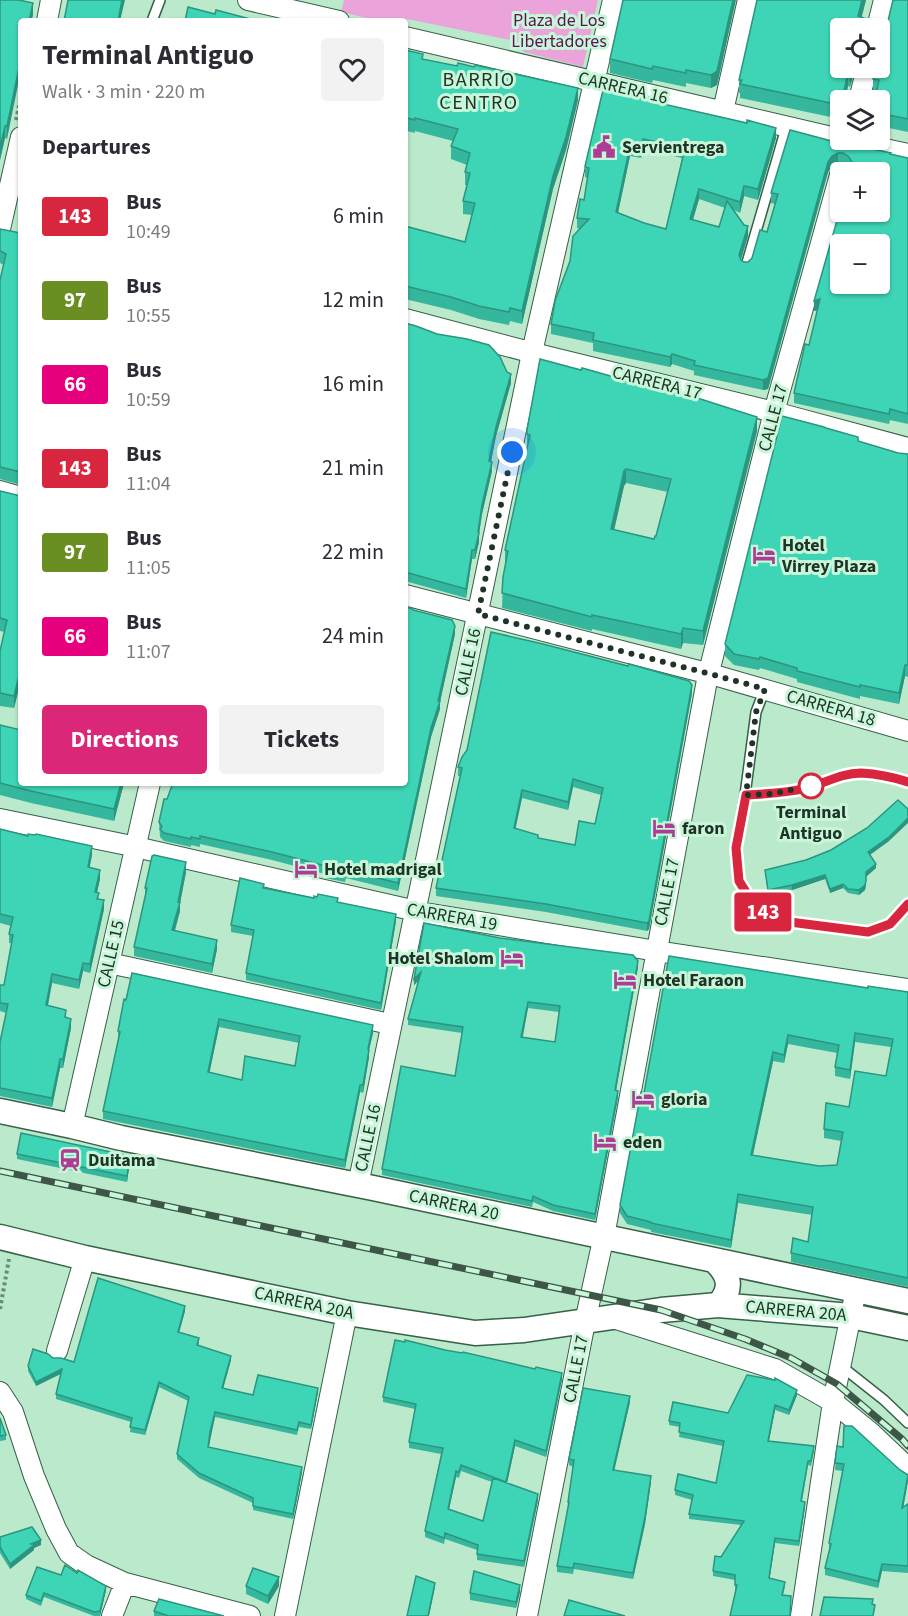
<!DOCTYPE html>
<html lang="en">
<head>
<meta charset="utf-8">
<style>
  body { margin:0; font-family:"Source Sans 3",sans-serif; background:#f2f2f3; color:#2b2b33; height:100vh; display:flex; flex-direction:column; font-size:22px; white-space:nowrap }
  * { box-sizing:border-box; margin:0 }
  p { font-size:20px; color:#7c7c81 }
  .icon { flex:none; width:33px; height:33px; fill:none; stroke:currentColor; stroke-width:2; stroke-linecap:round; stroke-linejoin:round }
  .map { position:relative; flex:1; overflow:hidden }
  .details { position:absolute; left:18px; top:18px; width:390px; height:768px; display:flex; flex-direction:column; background:#fff; border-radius:6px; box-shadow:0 2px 4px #0004 }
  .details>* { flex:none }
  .badge { padding:0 12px; border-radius:4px; font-size:21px; line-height:39px }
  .tools { position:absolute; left:830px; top:18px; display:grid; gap:12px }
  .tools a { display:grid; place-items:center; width:60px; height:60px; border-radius:6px; background:#fff; box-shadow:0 2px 4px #0004; font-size:30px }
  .you { position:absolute; width:30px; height:30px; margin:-15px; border:4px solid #fff; border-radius:50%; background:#1a73e8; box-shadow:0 0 0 9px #1a73e833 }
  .map>.badge { position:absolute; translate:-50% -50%; box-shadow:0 0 0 3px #fff }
  h2 { padding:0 24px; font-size:22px; line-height:54px }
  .round { display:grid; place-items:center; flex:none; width:63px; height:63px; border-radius:6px; background:#f2f2f3 }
  .headline { display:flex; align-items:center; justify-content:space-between; height:102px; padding:0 24px }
  h1 { font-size:28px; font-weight:700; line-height:45px }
  .cta { display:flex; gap:12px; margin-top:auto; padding:12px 24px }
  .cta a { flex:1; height:69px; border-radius:6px; background:#db2777; color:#fff; font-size:24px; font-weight:700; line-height:69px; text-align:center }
  .cta a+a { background:#f2f2f3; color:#2b2b33 }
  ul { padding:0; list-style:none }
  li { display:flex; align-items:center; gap:18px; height:84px; padding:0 24px }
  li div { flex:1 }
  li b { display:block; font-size:22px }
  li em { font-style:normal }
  li .badge { min-width:66px; font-weight:700; text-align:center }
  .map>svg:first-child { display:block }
</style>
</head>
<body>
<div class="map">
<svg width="908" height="1616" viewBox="0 0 908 1616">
  <rect width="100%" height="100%" fill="#baeacb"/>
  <path fill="#eba4d9" d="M344,0H598L583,67L524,52L510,40L407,19L404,21H380L341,12Z"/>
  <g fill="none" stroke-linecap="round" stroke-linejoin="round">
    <g stroke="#366147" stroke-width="12">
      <path id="service" d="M152,21L160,0
        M746,266L784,135V126
        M765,689L756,712L745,795L736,848L739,881L756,907L774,920L868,932L890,924L908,904
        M745,795C766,794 787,793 807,788C825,783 842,773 861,773C877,774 893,777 908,782
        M841,1366L884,1400L908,1423"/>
    </g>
    <g stroke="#366147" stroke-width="22">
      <path id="minor" d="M248,0L339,21
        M47,21L51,0
        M877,28L884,0
        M405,37L840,139
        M859,100L867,68
        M723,111L747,4
        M843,140L908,154
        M0,229L21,137
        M405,319L541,355L774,412L908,448
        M0,491L21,497
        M405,595L714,675L908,731
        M0,819L127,845L425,913L663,952L908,989
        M109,963L390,1024
        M72,1126L150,783
        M358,1185L535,339L613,0
        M613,1318L775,1369L833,1402L870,1432L908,1468
        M57,1351L85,1258
        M0,1392L13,1412L34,1476L56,1529L69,1553L86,1565L125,1583L250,1616
        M112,1616L125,1583
        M285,1616L347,1313
        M527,1616L585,1322L605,1231L707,680L774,412L840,175
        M801,1616L833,1402L856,1290"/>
    </g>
    <g stroke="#366147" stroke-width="27">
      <path id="tertiary" d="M0,1111L72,1126L121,1138L373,1188L908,1301
        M0,1237L85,1258L347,1313L475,1333L524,1330L661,1310L718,1305L851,1316L908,1328
        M714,1260C729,1274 734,1288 718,1305"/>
    </g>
    <path stroke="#6a8b76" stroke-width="4" stroke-dasharray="3 3" stroke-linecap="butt" d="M16,120L21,97
      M0,1309L9,1259"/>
    <use href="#service" stroke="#fff" stroke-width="9"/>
    <use href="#minor" stroke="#fff" stroke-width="20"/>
    <use href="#tertiary" stroke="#fff" stroke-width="24"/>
    <g stroke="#3e5647" stroke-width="7">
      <path id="rail" d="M0,1171L661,1310L745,1339L791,1358L837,1384L902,1439L908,1446"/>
    </g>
    <use href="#rail" stroke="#c7f7d8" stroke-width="4.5" stroke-dasharray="14" stroke-linecap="butt"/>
  </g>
  <path fill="#35b79d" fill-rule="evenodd" d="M0,0L33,15L31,21H21L7,139L5,138L0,160Z
    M757,0H866L861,17L874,26L887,25L908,0V132L879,126V100L876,93L873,92V79L879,68V28H840L855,68L850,87L848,86L845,100H840V119L740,98V93H739V80Z
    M735,1L717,85L711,88L686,83V87L653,80L652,83L610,73V59Z
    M405,50L423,59L578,100L566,150L553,189L522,324L510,321L509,325L479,319L451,310L405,299V226L465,242L472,215L463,214V201L467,185H465V172L467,165L451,159V146L453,141L415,131V133L407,131Z
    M650,101L776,138L758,200L744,196L740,213L734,210L748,236L741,260L744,262H748L752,258L767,232L775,204L771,203V193L790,130L858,148L908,158V424L890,420L889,424L794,403V393L809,345L818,310L814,311L851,171L849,167L843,163H838L832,166L828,172L768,389L763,390L694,375V371L672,364L670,367L593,351V343L551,334V324L580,229L577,228V218L584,200L588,178L585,177V167ZM643,149L682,158L666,229L644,223L618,213L630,156L641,158ZM699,199L725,208L719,227L693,220Z
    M0,229L21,233V485L0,479V280L4,265L0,263Z
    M405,323L511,383L496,436L491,462L492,471L482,514L479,534V542L475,559H472L466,598L405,581Z
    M826,428L858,441L898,453L908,454V677L905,676L899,704L860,696V699L797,682V679L760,668L759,670L734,665L725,656V644Z
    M527,430L757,431L703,645L683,643L681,649L592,629V631L502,608L503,577L505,565V550L527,448ZM626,483L668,492L656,536L654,539L614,530L624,486Z
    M0,491L21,496V680L14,708L0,706V651L5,632L0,631Z
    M413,610L455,634L440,701V709L431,737L398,891L346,878L345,882L325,878V874L272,860L200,844V847L191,845V847L164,841L160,837L159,822L167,799L405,783Z
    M692,693L649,929L647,931L546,912L436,896V888L460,776H458V767ZM573,787L601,795L595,824L575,845L538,838L515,829L522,798L568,810Z
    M0,725L124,783L114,821L31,803L0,795Z
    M0,829L92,855L89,868L100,879L97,893L99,899L104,909L90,973L83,971L79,989L52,983L48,1006L66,1017L71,1028L63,1068H60L52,1107L0,1096V1042L6,1013L0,1011V985H4L12,943H9V934L11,926L0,923Z
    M889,841L870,855L876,868L866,876V885L865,890L859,895L848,893L843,888L830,893L825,879L792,890L768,894L765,870L806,860L831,850Z
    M186,872L180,903V911L175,931L217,949L212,973L134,956V947L145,897V888Z
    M264,888L292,894L338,902L396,921L381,1010L246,980V973L253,936L231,932V925Z
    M638,967L616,1091L618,1097L595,1220L553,1211L533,1202L532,1207L382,1175V1169L455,1076L462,1033L408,1025V1019L419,980L414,985V979ZM528,1008L559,1012L555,1042L523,1037Z
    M868,988L908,992V1287L791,1262V1253L808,1242L812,1215L738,1203L731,1248L651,1232V1230L627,1224L620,1213V1205L644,1093ZM855,1042L891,1047L886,1076L824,1129V1138L841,1141L837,1165L819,1166L753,1155L773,1061L784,1063L788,1044L837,1053L835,1067V1076L850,1079Z
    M124,999L373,1033L369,1050V1057L363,1093L360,1092L345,1168L103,1119V1111L118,1039V1031ZM219,1027L299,1043L295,1066L242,1080L209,1073Z
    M17,1154L130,1161L127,1182L17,1159Z
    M185,1311L179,1332L199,1342V1345L231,1360L223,1388L253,1395L318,1392L311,1429L299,1427L297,1435L215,1417L210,1437L209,1447L302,1472L293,1519L253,1510V1503L199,1478L177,1459V1454L188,1401L159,1387L145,1435L130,1432L131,1422L56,1399V1394L61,1374L36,1386L28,1371V1366L53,1358L74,1362Z
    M562,1379L546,1457L515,1446L507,1483L538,1500L524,1567L477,1560V1550L445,1539L444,1544L425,1537V1531L441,1454L409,1448V1442L415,1409L383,1402V1397ZM461,1471L492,1482L483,1521L449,1509L456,1477L459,1478Z
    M797,1395L789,1415L775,1410L769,1441L814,1451L811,1466L808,1465L802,1501L805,1507L799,1546L775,1543L769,1579L785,1587L783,1595L735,1590V1580L713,1576V1571L741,1525L689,1519V1514L692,1500L675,1495V1490L716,1483L723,1446L679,1437L680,1427L669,1425V1421L728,1413Z
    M630,1402L614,1470L651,1482L645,1524L633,1579L574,1569L573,1574L557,1572V1566L568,1508V1502L573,1467L569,1465V1459Z
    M0,1418L6,1435V1440L0,1441Z
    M837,1446L908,1481L903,1507L908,1504V1573L882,1571L878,1588L825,1575V1568L829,1550V1543L842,1471L835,1470Z
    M0,1537L41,1545L34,1548V1550L10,1569L0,1553Z
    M37,1567L106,1590L100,1616H94L44,1597L41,1606L26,1599V1595Z
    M246,1586H279L268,1604L246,1594Z
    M520,1592L516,1608L470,1600V1593Z
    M154,1611L224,1616H154Z"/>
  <path fill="#2b957f" d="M122,0H125L120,21H118Z
    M733,0H736L717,85L711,88V75Z
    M862,0H866L859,28L858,16Z
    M33,3V15L31,21H29Z
    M21,58V70L7,139V126Z
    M851,68H855L850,87V73Z
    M848,72V86L845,100H842Z
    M578,88V100L566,150L553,189L522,324V311L553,176Z
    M407,118V131L405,143V130Z
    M5,126V138L0,160V148Z
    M776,128V138L758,200V189Z
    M643,139V149L641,158V148Z
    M630,146V156L616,222V212Z
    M838,153V163L832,166L828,172L768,389L763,390V380L828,162L832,156Z
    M744,186V196L740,213V202Z
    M699,189V199L690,229V219Z
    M748,226V236L739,265V255Z
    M820,299V309L814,311V301Z
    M672,354V364L670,367V357Z
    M511,374V383L496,436L489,471V461L496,427Z
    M757,417V431L703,645V631Z
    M492,462V471L482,514L479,534V542L475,559V550L482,505Z
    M626,469V483L624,486L611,544V529L624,471Z
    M472,550V559L466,598V589Z
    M455,626V634L440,702V709L431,737L398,891V883L431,728Z
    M683,628V643L681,649V634Z
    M905,665V676L899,704V693Z
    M21,668V680L14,708V696Z
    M692,685V693L649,929L647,931V923Z
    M573,779V787L568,810V802Z
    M121,783H124L114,821V809Z
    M522,790V798L514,836V828Z
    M908,818V823L889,841L868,856V852Z
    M92,846V855L88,876V867Z
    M186,862V872L180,903V911L172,939V930Z
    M876,864V868L866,877V872Z
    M100,870V879L95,901V892Z
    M825,875V879L792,890V885Z
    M866,881V885L865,890L859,895V890Z
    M843,884V888L830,893V889Z
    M104,900V909L90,973V964Z
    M396,914V921L381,1010V1003Z
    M217,940V949L212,973V964Z
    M638,961V967L615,1096V1090Z
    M83,963V971L79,989V980Z
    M421,972V978L414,985V979Z
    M52,974V983L46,1014V1005Z
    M528,1002V1008L521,1043V1037Z
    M71,1019V1028L63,1068V1059Z
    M219,1019V1027L208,1080V1072Z
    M373,1025V1033L369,1050V1057L363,1093V1085L368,1049Z
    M855,1033V1042L850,1079V1070Z
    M788,1035V1044L784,1063V1055Z
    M773,1052V1061L751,1163V1155Z
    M60,1059V1068L52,1107V1098Z
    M360,1085V1092L345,1168V1160Z
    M618,1091V1097L595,1220V1214Z
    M130,1156V1161L127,1182V1176Z
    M738,1194V1203L731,1248V1240Z
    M185,1306V1311L178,1337V1332Z
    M231,1356V1360L222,1393V1388Z
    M62,1369V1373L36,1386V1382Z
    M562,1373V1379L546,1457V1451Z
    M159,1382V1387L145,1435V1430Z
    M318,1388V1392L311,1429V1425Z
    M797,1390V1395L789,1415V1410Z
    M630,1396V1402L613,1476V1470Z
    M775,1405V1410L768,1446V1441Z
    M215,1412V1417L208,1451L210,1432Z
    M515,1440V1446L506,1488V1482Z
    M302,1467V1472L293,1519V1514Z
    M456,1471V1477L448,1514V1509Z
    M908,1475V1481L902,1515V1508Z
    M651,1476V1482L645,1524L633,1579V1573Z
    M538,1494V1500L524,1567V1561Z
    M805,1502V1507L799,1546V1541Z
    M775,1538V1543L769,1583V1578Z
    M41,1540V1545L34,1548V1550L10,1569V1564L31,1544Z
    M882,1564V1571L878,1588V1581Z
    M279,1577V1586L268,1604V1596Z
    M435,1583V1587L429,1616H428Z
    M520,1585V1592L516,1608V1602Z
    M106,1586V1590L100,1616V1611Z"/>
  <path fill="#3ed5b6" stroke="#2b957f" stroke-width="1.5" fill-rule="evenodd" d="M0,0H19L33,3L29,21H21V58L7,126H5L0,148Z
    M68,0H122L118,21H64Z
    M623,0H733L717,71L711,75L686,70V73L653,66L652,69L610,59Z
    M757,0H862L858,16L866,19L869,23L874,26L887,25L893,0H908V119L879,113V100H875L879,80L873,79L875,68H879V28H840V68H851L850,73L848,72L842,100H840V105L740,84L742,80H739Z
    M188,7L215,14L216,10L258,21H185Z
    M405,50L423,54L422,59L457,66L458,63L474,67L475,65L578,88L566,137L553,176L522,311L510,308L509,312L479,306L451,297L405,286V226L465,242L475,203L463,201L470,173L465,172L470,153L451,146L458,129L415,118V120L407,118L405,130Z
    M604,86L650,97V101L747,123V120L776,128L758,189L744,186L740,202L699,189L690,219L719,227L727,201L744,225L748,226L739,255L741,260L744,262H748L752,258L760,230L767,232L778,194L771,193L790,130L858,148L859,146L891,153L890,154L908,158V414L890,409L889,414L794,393L805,344L809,345L820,299L814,301L840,210V212H879V172H850L852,162L849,157L843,153H838L832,156L828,162L768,378L763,380L694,365L695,361L672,354L670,357L593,340L594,333L551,324L555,301L570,261L573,236L589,219L577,218L580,199L584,200L589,168L585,167V166ZM643,139L685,148L666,229L644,223L616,212L630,146L641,148ZM840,244H879V284H840Z
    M0,229L21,233V472L0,467V280L6,254L0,251Z
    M405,323L416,326L437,334L467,339L489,345L500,357L507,372L511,374L496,427L489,461L492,462L482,505L478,532L479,533L475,550H472L466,589L405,572Z
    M540,359L581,370L582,368L653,388L691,396L757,417L703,631L683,628L681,634L592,615V617L502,593L503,577L508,551L505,550L530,435L527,434V430ZM626,469L671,479L656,536H655L654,539L611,529L624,471Z
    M782,416L824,427L826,428L858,437V441L898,453L908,454V665H905L899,693L860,685V687L797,671V668L760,657L759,659L734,654L725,644Z
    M0,491L21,496V668L14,696L0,693V651L7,620L0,618Z
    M405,607L413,609V610L452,620L455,626L438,701H440L431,728L398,883L346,870L345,874L325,870L326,866L272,852L200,836V839L191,837V839L164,833L160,829L162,827L159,822L164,799H167L173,783H405Z
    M491,632L543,644L628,666L629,664L647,669L689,681L692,685L649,921L647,923L546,904L436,888L462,768L458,767L462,757L467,750ZM573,779L603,788L595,824L579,821L575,845L538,838V835L514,828L522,790L568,802Z
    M0,725L21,730V783H121L114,809L31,791L0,783Z
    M898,800L908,809V818L889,837L868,852L876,864L866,872V881L865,885L859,890L848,889L843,884L830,889L825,875L792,885L768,890L765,870L806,860L831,850L867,828Z
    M0,829L28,836V834L35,835L36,834L92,846L88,867L100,870L95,892L99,893L97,899L104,900L90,964L83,963L79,980L52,974L46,1005L66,1010L65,1017L71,1019L63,1059H60L52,1098L0,1088V1042L8,1004L0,1003V985H4L13,935L9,934L13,917L0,914Z
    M154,855L186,862L178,902H180L172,930L217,940L212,964L134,947L147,888H145L152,856Z
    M240,878L264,884L263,888L314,898V896L317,897L318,894L338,898L337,902L396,914L381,1003L246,973L254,930L231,925Z
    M424,923L500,938L633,955L638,961L615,1090L618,1091L595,1214L553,1205L533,1196L532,1201L382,1169L401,1066L455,1076L463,1027L408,1019L421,972L414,979ZM528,1002L560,1006L555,1042L521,1037Z
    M669,956L868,988V986L908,992V1278L791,1253L793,1238L808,1242L813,1207L738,1194L731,1240L651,1223V1222L627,1216L620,1205L641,1092L644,1093ZM855,1033L893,1039L886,1076L855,1071L849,1107L826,1103L824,1129L843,1132L837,1165L819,1166L751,1155L773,1052L784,1055L788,1035L839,1045L835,1067L850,1070Z
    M132,973L373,1025L368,1049L369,1050L363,1085H360L345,1160L103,1111L120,1032L118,1031L124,999L126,1000ZM219,1019L300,1036L295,1066L245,1056L242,1080L208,1072Z
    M21,1133L130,1156L127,1176L17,1154Z
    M98,1278L185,1306L178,1332L199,1338L197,1345L231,1356L222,1388L253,1395L258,1375L318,1388L311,1425L299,1422L297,1430L215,1412L210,1432L208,1447L302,1467L293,1514L253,1506V1498L199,1473L177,1454L189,1397L159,1382L145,1430L130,1427L132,1418L56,1394L62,1369L36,1382L28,1366L33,1349L48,1354L53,1358H61L74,1362Z
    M395,1340L405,1342V1340L445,1350L462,1353L463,1352L535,1369L536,1367L562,1373L546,1451L515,1440L506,1482L461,1465L459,1472L456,1471L448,1509L483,1521L493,1478L538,1494L524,1561L477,1554L478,1545L445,1533L444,1538L425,1531L443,1448L409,1442L416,1404L383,1397Z
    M747,1375L775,1380V1378L797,1390L789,1410L775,1405L768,1441L814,1446L811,1461H808L801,1501L805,1502L799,1541L775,1538L769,1578L785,1582L782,1595L791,1596L790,1616H730L737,1585H735V1575L713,1571L715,1556L721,1557L744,1521L689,1514L693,1495L675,1490L678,1474L716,1483L724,1441L679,1432L680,1423L669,1421L673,1402L728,1413Z
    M583,1388L630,1396L613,1470L651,1476L645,1517L633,1573L574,1563L573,1568L557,1566L569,1502H568L574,1460L569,1459Z
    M0,1418L6,1435L0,1436Z
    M844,1426H852L900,1470L908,1475L902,1508L908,1504V1566L882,1564L878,1581L825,1568L831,1544L829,1543L844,1464L835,1463L837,1446L843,1447Z
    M32,1527L41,1540L31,1544L34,1545L10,1564L0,1547V1537Z
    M65,1565L77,1573L78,1570L106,1586L100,1611L94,1612L44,1593L41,1601L26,1595L37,1567L61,1575Z
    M253,1568L279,1577L268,1596L246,1586Z
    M474,1571L520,1585L516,1602L470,1593Z
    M416,1576L435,1583L428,1616H407Z
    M824,1597L873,1599L872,1604L875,1605L873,1616H820Z
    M159,1599L224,1616H169L154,1611Z
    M569,1600L625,1616H564Z"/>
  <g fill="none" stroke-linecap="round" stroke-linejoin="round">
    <g stroke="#fff" stroke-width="14">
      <path id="line" d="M908,782C893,777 877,774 861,773C842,773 825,783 807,788C787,793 766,794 746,795L736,848L739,881L756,908L774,920L868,932L890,924L908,904"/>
    </g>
    <use href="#line" stroke="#d7263d" stroke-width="9"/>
    <path stroke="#203327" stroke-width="6" stroke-dasharray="0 10.8" d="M512,452L478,614L714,675L765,689L756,712L746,795L771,794L811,786"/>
  </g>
  <defs>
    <g id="civic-bare" transform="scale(1.8)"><path d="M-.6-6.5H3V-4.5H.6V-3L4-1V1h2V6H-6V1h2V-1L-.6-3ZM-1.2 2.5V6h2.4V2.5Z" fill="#ad3c97" stroke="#c7f7d8" stroke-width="2.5" paint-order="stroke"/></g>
    <g id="hotel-bare" transform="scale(1.8)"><path d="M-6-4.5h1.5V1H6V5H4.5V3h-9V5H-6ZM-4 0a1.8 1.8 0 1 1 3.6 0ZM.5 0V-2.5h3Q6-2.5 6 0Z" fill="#ad3c97" stroke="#c7f7d8" stroke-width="2.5" paint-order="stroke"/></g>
    <g id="station-bare" transform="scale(1.8)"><path d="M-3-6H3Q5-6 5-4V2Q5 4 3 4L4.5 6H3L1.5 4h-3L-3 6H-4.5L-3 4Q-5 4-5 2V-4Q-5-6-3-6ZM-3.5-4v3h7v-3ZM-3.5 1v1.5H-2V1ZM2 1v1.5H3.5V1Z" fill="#ad3c97" stroke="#c7f7d8" stroke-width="2.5" paint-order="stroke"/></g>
  </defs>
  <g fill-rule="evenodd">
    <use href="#civic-bare" x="604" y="147"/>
    <use href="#hotel-bare" x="764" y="555"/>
    <use href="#hotel-bare" x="664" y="828"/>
    <use href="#hotel-bare" x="306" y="869"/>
    <use href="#hotel-bare" x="512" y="958"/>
    <use href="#hotel-bare" x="625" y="980"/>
    <use href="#hotel-bare" x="643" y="1099"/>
    <use href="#hotel-bare" x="605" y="1142"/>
    <use href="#station-bare" x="70" y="1160"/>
  </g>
  <circle fill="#fff" stroke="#d7263d" stroke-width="3" cx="811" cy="786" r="12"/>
  <g text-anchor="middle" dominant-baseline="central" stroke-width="6" stroke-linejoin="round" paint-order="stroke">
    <g font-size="18" fill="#5e1251" stroke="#c7f7d8">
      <text x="559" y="20">Plaza de Los<tspan x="559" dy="21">Libertadores</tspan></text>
    </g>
    <g font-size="18" fill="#203327" stroke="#c7f7d8">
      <text transform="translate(623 88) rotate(13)">CARRERA 16</text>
      <text transform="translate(657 383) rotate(14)">CARRERA 17</text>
      <text transform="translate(773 418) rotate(-75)">CALLE 17</text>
      <text transform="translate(468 662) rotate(-78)">CALLE 16</text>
      <text transform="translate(831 708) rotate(16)">CARRERA 18</text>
      <text transform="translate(667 892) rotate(-79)">CALLE 17</text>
      <text transform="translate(452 917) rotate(10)">CARRERA 19</text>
      <text transform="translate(111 954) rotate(-77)">CALLE 15</text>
      <text transform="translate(368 1138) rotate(-78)">CALLE 16</text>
      <text transform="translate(454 1205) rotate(12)">CARRERA 20</text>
      <text transform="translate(304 1303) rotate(12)">CARRERA 20A</text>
      <text transform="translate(796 1311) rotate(5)">CARRERA 20A</text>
      <text transform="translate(576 1369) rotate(-79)">CALLE 17</text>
    </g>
    <g font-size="18" font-weight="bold" fill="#203327" stroke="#c7f7d8" text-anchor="start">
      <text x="622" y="147">Servientrega</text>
      <text x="782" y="545">Hotel<tspan x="782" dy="21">Virrey Plaza</tspan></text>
      <text x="682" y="828">faron</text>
      <text x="324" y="869">Hotel madrigal</text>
      <text x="494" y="958" text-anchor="end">Hotel Shalom</text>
      <text x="643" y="980">Hotel Faraon</text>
      <text x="661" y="1099">gloria</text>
      <text x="623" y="1142">eden</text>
      <text x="88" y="1160">Duitama</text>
    </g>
    <g font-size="18" font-weight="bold" fill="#203327" stroke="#c7f7d8">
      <text x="811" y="812">Terminal<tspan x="811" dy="21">Antiguo</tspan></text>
    </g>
    <g font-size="20" letter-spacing="1.5" fill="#203327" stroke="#c7f7d8">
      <text x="479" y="80">BARRIO<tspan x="479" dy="23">CENTRO</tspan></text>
    </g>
  </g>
</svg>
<div class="tools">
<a><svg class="icon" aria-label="locate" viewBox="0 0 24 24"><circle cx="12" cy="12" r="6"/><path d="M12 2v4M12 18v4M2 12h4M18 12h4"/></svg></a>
<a><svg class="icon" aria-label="layers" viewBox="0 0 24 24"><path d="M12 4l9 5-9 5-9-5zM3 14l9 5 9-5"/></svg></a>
<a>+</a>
<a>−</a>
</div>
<div class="you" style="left:512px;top:452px"></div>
<b class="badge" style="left:763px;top:912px;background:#d7263d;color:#fff">143</b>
<section class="details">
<div class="headline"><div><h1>Terminal Antiguo</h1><p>Walk · 3 min · 220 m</p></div><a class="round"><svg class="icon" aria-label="heart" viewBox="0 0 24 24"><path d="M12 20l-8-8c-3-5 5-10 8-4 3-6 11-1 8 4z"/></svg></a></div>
<h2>Departures</h2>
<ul>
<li><span class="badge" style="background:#d7263d;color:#fff">143</span><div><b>Bus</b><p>10:49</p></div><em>6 min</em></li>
<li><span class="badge" style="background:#6b8e23;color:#fff">97</span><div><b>Bus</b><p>10:55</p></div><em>12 min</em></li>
<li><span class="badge" style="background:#e6007e;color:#fff">66</span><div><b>Bus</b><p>10:59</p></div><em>16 min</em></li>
<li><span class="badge" style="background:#d7263d;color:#fff">143</span><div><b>Bus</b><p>11:04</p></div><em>21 min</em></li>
<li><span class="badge" style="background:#6b8e23;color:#fff">97</span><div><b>Bus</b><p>11:05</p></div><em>22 min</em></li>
<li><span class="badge" style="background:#e6007e;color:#fff">66</span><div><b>Bus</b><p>11:07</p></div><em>24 min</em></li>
</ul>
<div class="cta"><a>Directions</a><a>Tickets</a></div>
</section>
</div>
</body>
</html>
